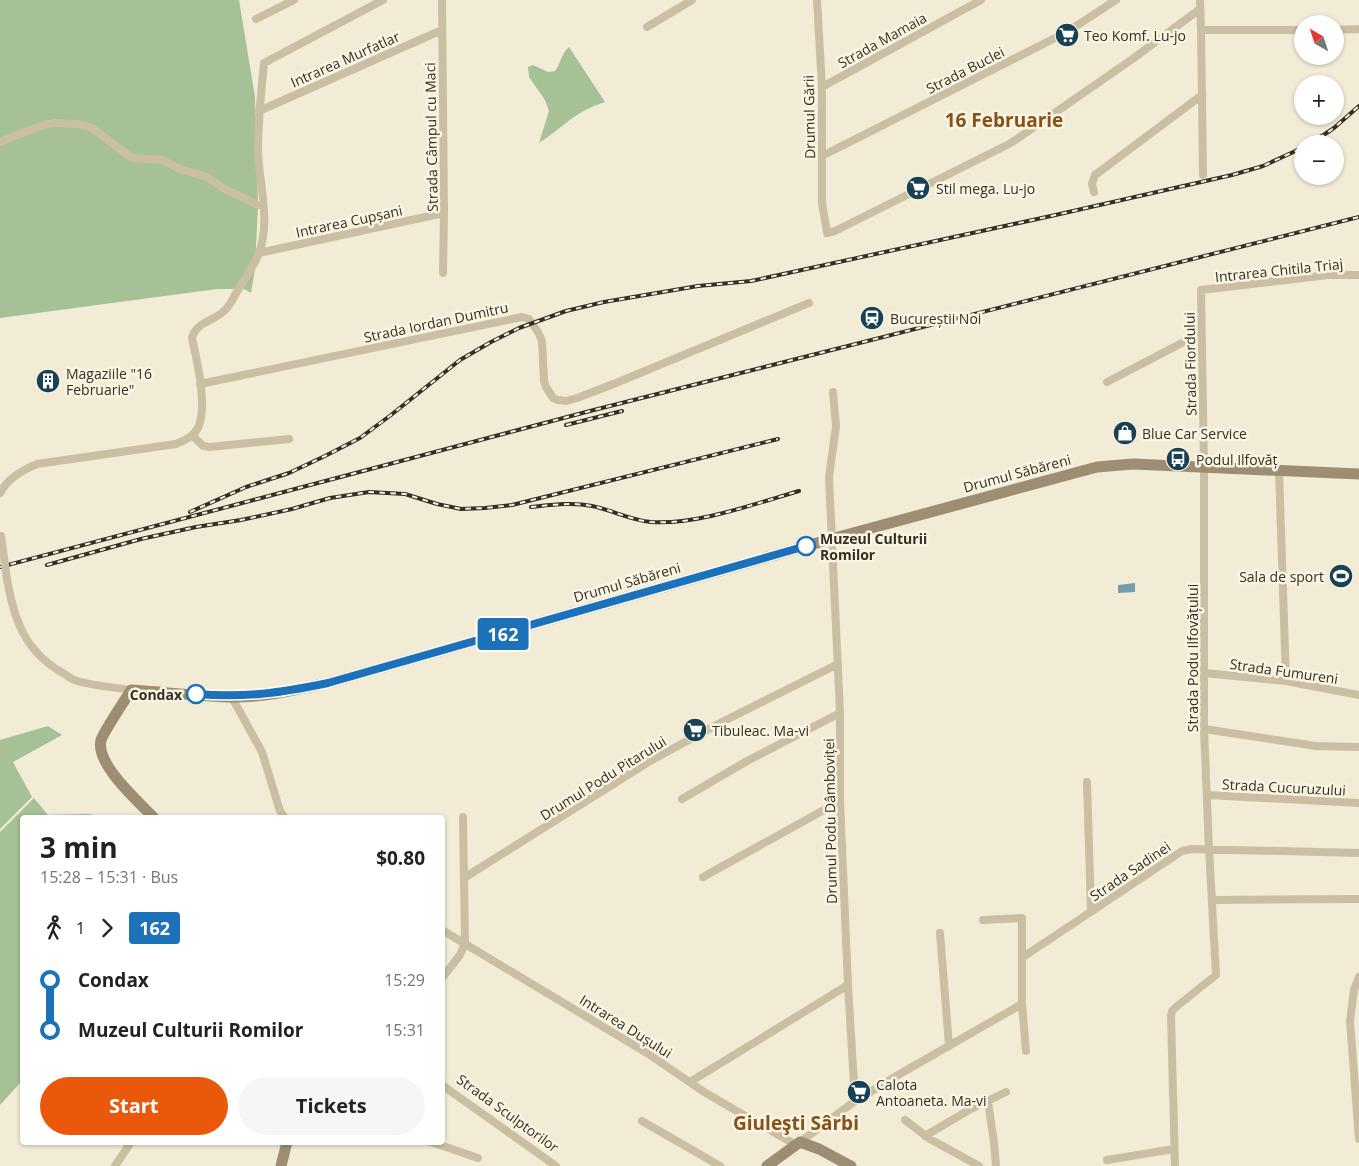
<!DOCTYPE html>
<html lang="en">
<head>
<meta charset="utf-8">
<style>
  body { margin:0; font-family:"Open Sans",sans-serif; background:#f6f6f6; color:#222; height:100vh; display:flex; flex-direction:column; font-size:19px; white-space:nowrap }
  * { box-sizing:border-box; margin:0 }
  p { font-size:16px; color:#767676 }
  .icon { flex:none; width:28px; height:28px; fill:none; stroke:currentColor; stroke-width:2; stroke-linecap:round; stroke-linejoin:round }
  .map { position:relative; flex:1; overflow:hidden }
  .drawer { position:absolute; left:20px; top:815px; width:425px; height:330px; display:flex; flex-direction:column; background:#fff; border-radius:5px; box-shadow:0 1px 4px #0004 }
  .drawer>* { flex:none }
  .badge { padding:0 10px; border-radius:4px; font-size:18px; line-height:32px }
  .needle { width:32px; rotate:321deg }
  .fabs { position:absolute; left:1294px; top:15px; display:grid; gap:10px }
  .fabs a { display:grid; place-items:center; width:50px; height:50px; border-radius:50%; background:#fff; box-shadow:0 1px 4px #0004; font-size:25px }
  .map>.badge { position:absolute; translate:-50% -50%; box-shadow:0 0 0 2px #fff }
  .legs { display:flex; align-items:center; gap:8px; height:55px; padding:0 20px; font-size:16px }
  .legs p { margin-inline-start:auto }
  .head { display:flex; align-items:center; justify-content:space-between; height:85px; padding:0 20px }
  h1 { font-size:28px; font-weight:700; line-height:38px }
  .cta { display:flex; gap:10px; margin-top:auto; padding:10px 20px }
  .cta a { flex:1; height:58px; border-radius:30px; background:#ea580c; color:#fff; font-size:20px; font-weight:700; line-height:58px; text-align:center }
  .cta a+a { background:#f6f6f6; color:#222 }
  ul { padding:0 20px; list-style:none }
  li { display:flex; align-items:center; gap:18px; height:50px; font-size:19px }
  li i { display:grid; place-items:center; width:8px; height:100%; margin:0 6px; background:currentColor }
  li i::after { content:''; width:12px; height:12px; margin:-6px; border:4px solid; border-radius:50%; background:#fff }
  li p { margin-inline-start:auto }
  li:first-child i { background:linear-gradient(#0000 50%,currentColor 0) }
  li:last-child i { background:linear-gradient(currentColor 50%,#0000 0) }
  .map>svg:first-child { display:block }
</style>
</head>
<body>
<div class="map">
<svg width="1359" height="1166" viewBox="0 0 1359 1166">
  <rect width="100%" height="100%" fill="#f2ecd6"/>
  <path fill="#a6c196" d="M0,0H239L255,97L258,205L255,269L251,293L244,289H217L0,318Z
    M569,47L605,102C573,112 564,127 539,143L549,111L545,100L529,77L528,67L533,65L548,72L555,71C561,63 561,54 569,47Z
    M48,726L62,735L13,762L32,797L0,829V740Z
    M34,798L48,815L88,814L103,817L22,818V1081L0,1105V832Z"/>
  <path fill="#749daf" d="M1135,583V592L1118,593V585Z"/>
  <g fill="none" stroke-linecap="round" stroke-linejoin="round">
    <path stroke="#cabfa2" stroke-width="8" d="M442,0L444,211L443,273
      M817,0L822,87V202L827,233L835,231L1011,143L1131,60L1200,9
      M1200,0L1201,30H1302
      M256,19L294,0
      M647,27L692,0
      M1201,30L1203,175
      M1335,30L1359,29
      M822,87L981,0
      M259,111L442,30
      M0,142L40,126L54,123L78,124L92,128L132,158L162,160L180,169L207,177L225,189L258,205H263
      M822,156L1067,32L1116,0
      M1094,192L1092,184L1095,175L1202,95
      M259,253L444,213
      M1107,382L1201,333
      M200,384L522,317L529,319L538,332L542,341L544,381L546,387L553,398L558,400L566,401L577,398L616,383L809,303
      M833,392L836,426L829,477L840,713V801L848,985L855,1101
      M192,435L203,446L210,447L289,439
      M1279,470L1286,681
      M0,493C8,478 22,470 37,464L176,444C185,440 193,437 198,428C208,406 197,361 192,338C196,321 216,321 226,309C231,304 234,296 238,290C245,278 254,267 259,253C271,221 259,184 258,151C258,121 261,92 264,63L383,0
      M7,579C14,619 24,650 61,672C65,674 70,678 74,680C92,686 113,687 131,690
      M1205,673L1286,681L1359,695
      M229,697L234,701L262,752L280,811L285,818
      M1204,729L1316,746L1359,747
      M1087,782L1091,912
      M1208,795L1359,803
      M682,799L747,761L840,713
      M703,877L840,801
      M464,878L650,761L720,723L838,664
      M1212,900L1359,899
      M983,920L1022,918V1004L1026,1051
      M442,930L647,1053L704,1092L796,1145
      M940,933L949,1046
      M1023,957L1182,851L1192,849L1359,853
      M1359,977L1354,990L1350,1021L1359,1139
      M442,978L460,955L465,943L463,817
      M690,1082L848,985
      M442,1085L556,1166
      M988,1101L994,1143L996,1166
      M905,1120L930,1139L979,1166
      M642,1121L720,1166
      M925,1136L969,1110L1006,1092
      M431,1142L478,1158
      M800,1142L855,1101L898,1075L1022,1004
      M1107,1160L1174,1149
      M115,1166L131,1142
      M1175,1166L1171,1016L1172,1011L1176,1007L1216,975L1209,849L1204,729V467L1201,290L1328,275H1359"/>
    <path stroke="#9d8e73" stroke-width="11" d="M154,818C138,801 95,764 101,740C105,729 124,702 131,690C164,692 196,696 228,697C262,698 296,690 328,683L831,539L1097,467L1133,464L1359,474
      M281,1166L287,1142
      M767,1166L800,1142L819,1149L851,1166"/>
    <g stroke="#342e25" stroke-width="4">
      <path id="rail" d="M1310,144L1334,128L1359,106
        M566,425L622,411
        M531,507C551,505 572,502 592,506C612,510 630,520 651,522C697,525 754,504 799,491
        M190,512L246,487L289,473L325,456L360,438L391,415L460,360L491,342L519,328L566,311L604,302L698,286L751,281L1051,216L1232,175L1263,166L1302,148
        M47,565L141,539L196,527L241,520L292,509L330,498L369,492L405,494L437,504L461,509L485,508L512,505L778,439
        M0,567L590,411L1359,217"/>
    </g>
    <use href="#rail" stroke="#f9f5e2" stroke-width="2" stroke-dasharray="5.5" stroke-linecap="butt"/>
    <path stroke="#cabfa2" stroke-width="8" d="M1,536L7,579"/>
  </g>
  <g fill="none" stroke-linecap="round" stroke-linejoin="round">
    <g stroke="#fff" stroke-width="11">
      <path id="line-1" d="M196,694C245,698 280,693 328,683L806,546"/>
    </g>
    <use href="#line-1" stroke="#1d71b8" stroke-width="8"/>
  </g>
  <defs>
    <g id="supermarket-disc" transform="scale(1.25)"><circle r="9.5" fill="#194156" stroke="#f9f5e2"/><path d="M-6-5.5h2.5l.6 2H6L4.5 2H-2.5L-4.4-4H-6ZM-1.5 3.2a1.3 1.3 0 1 0 .1 0ZM3 3.2a1.3 1.3 0 1 0 .1 0Z" fill="#fff"/></g>
    <g id="station-disc" transform="scale(1.25)"><circle r="9.5" fill="#194156" stroke="#f9f5e2"/><path d="M-3-6H3Q5-6 5-4V2Q5 4 3 4L4.5 6H3L1.5 4h-3L-3 6H-4.5L-3 4Q-5 4-5 2V-4Q-5-6-3-6ZM-3.5-4v3h7v-3ZM-3.5 1v1.5H-2V1ZM2 1v1.5H3.5V1Z" fill="#fff"/></g>
    <g id="building-disc" transform="scale(1.25)"><circle r="9.5" fill="#194156" stroke="#f9f5e2"/><path d="M-4-6H4V6H1V3H-1V6H-4ZM-2.5-4.3h1.7v1.8h-1.7ZM.8-4.3h1.7v1.8H.8ZM-2.5-1h1.7V.8h-1.7ZM.8-1h1.7V.8H.8Z" fill="#fff"/></g>
    <g id="shop-disc" transform="scale(1.25)"><circle r="9.5" fill="#194156" stroke="#f9f5e2"/><path d="M-5-2.5h2.3a2.7 3.5 0 0 1 5.4 0H5L5.5 6h-11ZM-1.5-2.5h3a1.5 2.3 0 0 0-3 0Z" fill="#fff"/></g>
    <g id="bus-disc" transform="scale(1.25)"><circle r="9.5" fill="#194156" stroke="#f9f5e2"/><path d="M-5-6H5V4H4V6H2V4H-2V6H-4V4H-5ZM-3.5-4V0h7V-4ZM-3.5 1.2v1.5H-2V1.2ZM2 1.2v1.5H3.5V1.2Z" fill="#fff"/></g>
    <g id="stadium-disc" transform="scale(1.25)"><circle r="9.5" fill="#194156" stroke="#f9f5e2"/><path d="M0-5a6.5 5 0 1 0 0 10a6.5 5 0 1 0 0-10ZM-3.5-1.8h7v3.6h-7Z" fill="#fff"/></g>
  </defs>
  <g fill-rule="evenodd">
    <use href="#supermarket-disc" x="1067" y="35"/>
    <use href="#supermarket-disc" x="918" y="188"/>
    <use href="#station-disc" x="872" y="318"/>
    <use href="#building-disc" x="48" y="381"/>
    <use href="#shop-disc" x="1125" y="433"/>
    <use href="#bus-disc" x="1178" y="459"/>
    <use href="#stadium-disc" x="1341" y="576"/>
    <use href="#supermarket-disc" x="695" y="730"/>
    <use href="#supermarket-disc" x="859" y="1092"/>
  </g>
  <g fill="#fff" stroke="#1d71b8" stroke-width="2.5">
    <circle cx="806" cy="546" r="9"/>
    <circle cx="196" cy="694" r="9"/>
  </g>
  <g text-anchor="middle" dominant-baseline="central" stroke-width="5" stroke-linejoin="round" paint-order="stroke">
    <g font-size="14" fill="#342e25" stroke="#f9f5e2" text-anchor="start">
      <text x="1084" y="35">Teo Komf. Lu-jo</text>
      <text x="936" y="188">Stil mega. Lu-jo</text>
      <text x="890" y="318">Bucureștii Noi</text>
      <text x="66" y="373">Magaziile "16<tspan x="66" dy="16">Februarie"</tspan></text>
      <text x="1142" y="433">Blue Car Service</text>
      <text x="1196" y="459">Podul Ilfovăț</text>
      <text x="1324" y="576" text-anchor="end">Sala de sport</text>
      <text x="712" y="730">Tibuleac. Ma-vi</text>
      <text x="876" y="1084">Calota<tspan x="876" dy="16">Antoaneta. Ma-vi</tspan></text>
    </g>
    <g font-size="14" fill="#342e25" stroke="#f9f5e2">
      <text transform="translate(882 40) rotate(-29)">Strada Mamaia</text>
      <text transform="translate(345 59) rotate(-24)">Intrarea Murfatlar</text>
      <text transform="translate(965 70) rotate(-27)">Strada Buclei</text>
      <text transform="translate(809 117) rotate(-91)">Drumul Gării</text>
      <text transform="translate(431 137) rotate(-91)">Strada Câmpul cu Maci</text>
      <text transform="translate(349 221) rotate(-12)">Intrarea Cupșani</text>
      <text transform="translate(1279 270) rotate(-6)">Intrarea Chitila Triaj</text>
      <text transform="translate(436 322) rotate(-12)">Strada Iordan Dumitru</text>
      <text transform="translate(1190 364) rotate(-91)">Strada Fiordului</text>
      <text transform="translate(1017 473) rotate(-15)">Drumul Săbăreni</text>
      <text transform="translate(627 582) rotate(-16)">Drumul Săbăreni</text>
      <text transform="translate(1192 658) rotate(-90)">Strada Podu Ilfovățului</text>
      <text transform="translate(1284 671) rotate(8)">Strada Fumureni</text>
      <text transform="translate(603 778) rotate(-32)">Drumul Podu Pitarului</text>
      <text transform="translate(1284 787) rotate(3)">Strada Cucuruzului</text>
      <text transform="translate(830 821) rotate(-91)">Drumul Podu Dâmboviței</text>
      <text transform="translate(1130 871) rotate(-34)">Strada Sadinei</text>
      <text transform="translate(626 1026) rotate(32)">Intrarea Dușului</text>
      <text transform="translate(508 1113) rotate(36)">Strada Sculptorilor</text>
    </g>
    <g font-size="14" font-weight="bold" fill="#342e25" stroke="#f9f5e2" text-anchor="start">
      <text x="820" y="538">Muzeul Culturii<tspan x="820" dy="16">Romilor</tspan></text>
      <text x="182" y="694" text-anchor="end">Condax</text>
    </g>
    <g font-size="19" font-weight="bold" fill="#85521b" stroke="#f9f5e2">
      <text x="1004" y="120">16 Februarie</text>
      <text x="796" y="1123">Giuleşti Sârbi</text>
    </g>
  </g>
</svg>
<div class="fabs">
<a><svg class="needle" viewBox="-14 -14 28 28"><path d="M0-13l5 13h-10z" fill="#e53935"/><path d="M0 13l5-13h-10z" fill="#767676"/></svg></a>
<a>+</a>
<a>−</a>
</div>
<b class="badge" style="left:503px;top:634px;background:#1d71b8;color:#fff">162</b>
<section class="drawer">
<div class="head"><div><h1>3 min</h1><p>15:28 – 15:31 · Bus</p></div><b>$0.80</b></div>
<div class="legs"><svg class="icon" aria-label="walk" viewBox="0 0 24 24"><circle cx="13" cy="4" r="2"/><path d="M13 8l-2 6 4 7M11 14l-3 7M7 12l3-4h3l4 4"/></svg>1<svg class="icon" aria-label="forward" viewBox="0 0 24 24"><path d="M9 5l7 7-7 7"/></svg><b class="badge" style="background:#1d71b8;color:#fff">162</b></div>
<ul>
<li><i style="color:#1d71b8"></i><b>Condax</b><p>15:29</p></li>
<li><i style="color:#1d71b8"></i><b>Muzeul Culturii Romilor</b><p>15:31</p></li>
</ul>
<div class="cta"><a>Start</a><a>Tickets</a></div>
</section>
</div>
</body>
</html>
